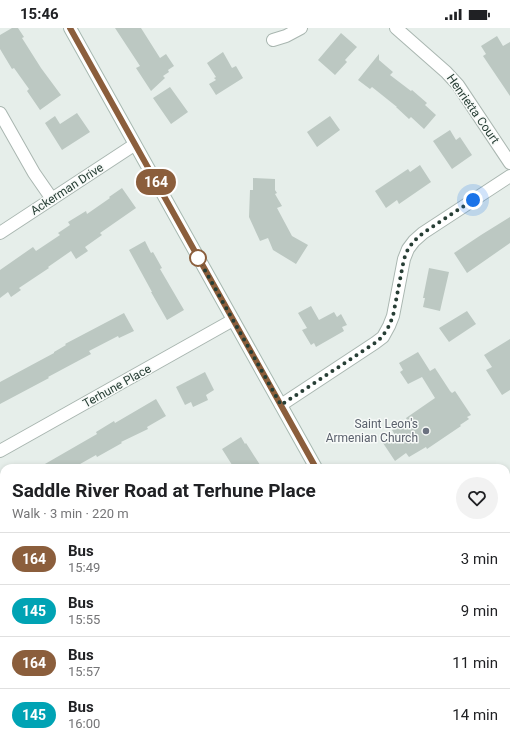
<!DOCTYPE html>
<html lang="en">
<head>
<meta charset="utf-8">
<style>
  body { margin:0; font-family:Roboto,sans-serif; background:#f2f2f2; color:#202124; height:100vh; display:flex; flex-direction:column; font-size:15px; white-space:nowrap }
  * { box-sizing:border-box; margin:0 }
  p { font-size:13px; color:#757577 }
  .icon { flex:none; width:22px; height:22px; fill:none; stroke:currentColor; stroke-width:2; stroke-linecap:round; stroke-linejoin:round }
  .map { position:relative; flex:1; overflow:hidden }
  .details { position:absolute; left:0px; top:436px; width:510px; height:284px; display:flex; flex-direction:column; background:#fff; border-radius:12px 12px 0 0; box-shadow:0 2px 6px #0003 }
  .details>* { flex:none }
  .badge { padding:0 8px; border-radius:13px; font-size:14px; line-height:26px }
  .you { position:absolute; width:20px; height:20px; margin:-10px; border:3px solid #fff; border-radius:50%; background:#1a73e8; box-shadow:0 0 0 6px #1a73e833 }
  .map>.badge { position:absolute; translate:-50% -50%; box-shadow:0 0 0 2px #fff }
  .round { display:grid; place-items:center; flex:none; width:42px; height:42px; border-radius:21px; background:#f2f2f2 }
  .overview { display:flex; align-items:center; justify-content:space-between; height:68px; padding:0 12px }
  h1 { font-size:19px; font-weight:700; line-height:30px }
  ul { padding:0; list-style:none }
  li { display:flex; align-items:center; gap:12px; height:52px; padding:0 12px; border-top:1px solid #e0e0e0 }
  li div { flex:1 }
  li b { display:block; font-size:15px }
  li em { font-style:normal }
  li .badge { min-width:44px; font-weight:700; text-align:center }
  .status { display:flex; justify-content:space-between; align-items:center; height:28px; padding:0 20px; background:#fff; direction:ltr }
  .status svg { height:11px; fill:currentColor }
  .map>svg:first-child { display:block }
</style>
</head>
<body>
<div class="status"><b>15:46</b><svg viewBox="0 0 49 12"><path d="M0 12V9h3v3zM5 12V6h3v6zM10 12V3h3v9zM15 12V0h3v12zM26 1h20v11H26zM47 4h2v5h-2z"/></svg></div>
<div class="map">
<svg width="510" height="720" viewBox="0 0 510 720">
  <rect width="100%" height="100%" fill="#e6eeea"/>
  <path fill="#bcc8c2" d="M12,0H18L24,9L22,10L41,40L61,67L40,82L27,63L29,61L14,40L12,41L0,21V7Z
    M115,0H141L160,30L166,26L174,38L168,42L169,44L163,48L165,50L151,63L136,40L140,38Z
    M341,5L357,19L345,32L347,34L335,47L318,32Z
    M497,8L503,18L510,14V68L483,28L486,26L481,18Z
    M223,24L232,40L236,38L243,50L216,67L209,56L216,52L214,50L216,49L207,35Z
    M379,26V32L393,44L390,47L411,63L412,62L427,75L425,77L436,87L424,101L411,89L409,91L396,79H397L372,59L370,61L358,52Z
    M170,59L188,84L171,96L153,70Z
    M77,85L90,104L62,122L45,95L55,88L60,96Z
    M330,88L340,102L317,119L307,104Z
    M450,102L456,112L460,109L472,127L452,141L433,113Z
    M420,137L431,154L399,176L397,172L386,180L375,163L408,141L410,144Z
    M253,150L275,151V162L277,165L275,166L282,178L277,180L292,208L308,217L296,236L273,222L268,210L260,213L249,189L250,162H253Z
    M122,160L136,180L100,205L102,207L85,219L88,223L76,231L71,223L48,239L49,240L19,260L21,262L11,269L8,264L0,270V242L33,219L36,223L60,207L58,205L70,197L68,194L86,183L87,186L110,170L109,169Z
    M510,189V215L467,245L454,225L481,207Z
    M145,213L151,225L153,224L162,240L160,241L184,282L167,292L151,264H152L129,222Z
    M429,240L449,244L440,283L423,279L425,270H423Z
    M311,278L319,292L334,284L337,289L341,286L347,297L342,299L344,303L316,319L314,315L311,317L302,302L307,300L298,285Z
    M467,283L476,296L449,314L439,300Z
    M124,285L134,303L119,310L118,308L89,323L91,326L48,349L49,350L0,376V354L54,325V324L66,317L65,316Z
    M510,311V362L502,367L486,342L492,339L484,327Z
    M418,324L430,343L435,340L450,363L452,365L455,363L471,387L467,389L469,391L460,397L461,398L427,421L426,419L409,429L406,425L395,433L383,415L395,407L392,402L407,392L406,390L435,370L422,349L408,356L400,344L403,342L399,335Z
    M205,344L214,362L206,367L208,372L193,379L191,374L185,377L176,359Z
    M156,371L166,388L147,399L148,401L121,414L122,415L97,429L96,427L73,440H38L97,406L96,404L114,393L115,395Z
    M241,409L245,416L246,415L262,440H234L222,421Z"/>
  <g fill="none" stroke-linecap="round" stroke-linejoin="round">
    <g stroke="#a9b6b0" stroke-width="14">
      <path id="minor" d="M396,0L446,44L458,57L510,135
        M273,12L286,8L301,0
        M0,85L34,145L52,171
        M0,205L134,117
        M281,377L375,315L383,309L389,298L393,288L404,231L408,221L414,213L423,205L510,148
        M0,423L233,292
        M506,577L510,575
        M506,611L510,610
        M150,720L156,716
        M439,720L446,716"/>
    </g>
    <g stroke="#a6b8b0" stroke-width="14">
      <path id="secondary" d="M70,0L316,440
        M473,716L475,720"/>
    </g>
    <use href="#minor" stroke="#fff" stroke-width="12"/>
    <use href="#secondary" stroke="#fff" stroke-width="12"/>
  </g>
  <g fill="none" stroke-linecap="round" stroke-linejoin="round">
    <g stroke="#fff" stroke-width="9">
      <path id="line" d="M70,0L316,440"/>
    </g>
    <use href="#line" stroke="#8b5e3c" stroke-width="6"/>
    <path stroke="#273e35" stroke-width="4" stroke-dasharray="0 7.2" d="M198,230L281,377L375,315L382,309L389,298L393,288L404,231L408,221L414,213L423,205L473,172"/>
  </g>
  <circle fill="#fff" stroke="#8b5e3c" stroke-width="2" cx="198" cy="230" r="8"/>
  <circle fill="#6b7280" stroke="#f7faf8" stroke-width="1.5" cx="426" cy="403" r="4"/>
  <g text-anchor="middle" dominant-baseline="central" stroke-width="3" stroke-linejoin="round" paint-order="stroke">
    <g font-size="12" fill="#273e35" stroke="#f7faf8">
      <text transform="translate(473 81) rotate(55)">Henrietta Court</text>
      <text transform="translate(67 161) rotate(-33)">Ackerman Drive</text>
      <text transform="translate(117 358) rotate(-29)">Terhune Place</text>
    </g>
    <g font-size="12" fill="#5b616d" stroke="#f7faf8" text-anchor="end">
      <text x="418" y="396">Saint Leon's<tspan x="418" dy="14">Armenian Church</tspan></text>
    </g>
  </g>
</svg>
<div class="you" style="left:473px;top:172px"></div>
<b class="badge" style="left:156px;top:154px;background:#8b5e3c;color:#fff">164</b>
<section class="details">
<div class="overview"><div><h1>Saddle River Road at Terhune Place</h1><p>Walk · 3 min · 220 m</p></div><a class="round"><svg class="icon" aria-label="heart" viewBox="0 0 24 24"><path d="M12 20l-8-8c-3-5 5-10 8-4 3-6 11-1 8 4z"/></svg></a></div>
<ul>
<li><span class="badge" style="background:#8b5e3c;color:#fff">164</span><div><b>Bus</b><p>15:49</p></div><em>3 min</em></li>
<li><span class="badge" style="background:#00a3b4;color:#fff">145</span><div><b>Bus</b><p>15:55</p></div><em>9 min</em></li>
<li><span class="badge" style="background:#8b5e3c;color:#fff">164</span><div><b>Bus</b><p>15:57</p></div><em>11 min</em></li>
<li><span class="badge" style="background:#00a3b4;color:#fff">145</span><div><b>Bus</b><p>16:00</p></div><em>14 min</em></li>
</ul>
</section>
</div>
</body>
</html>
